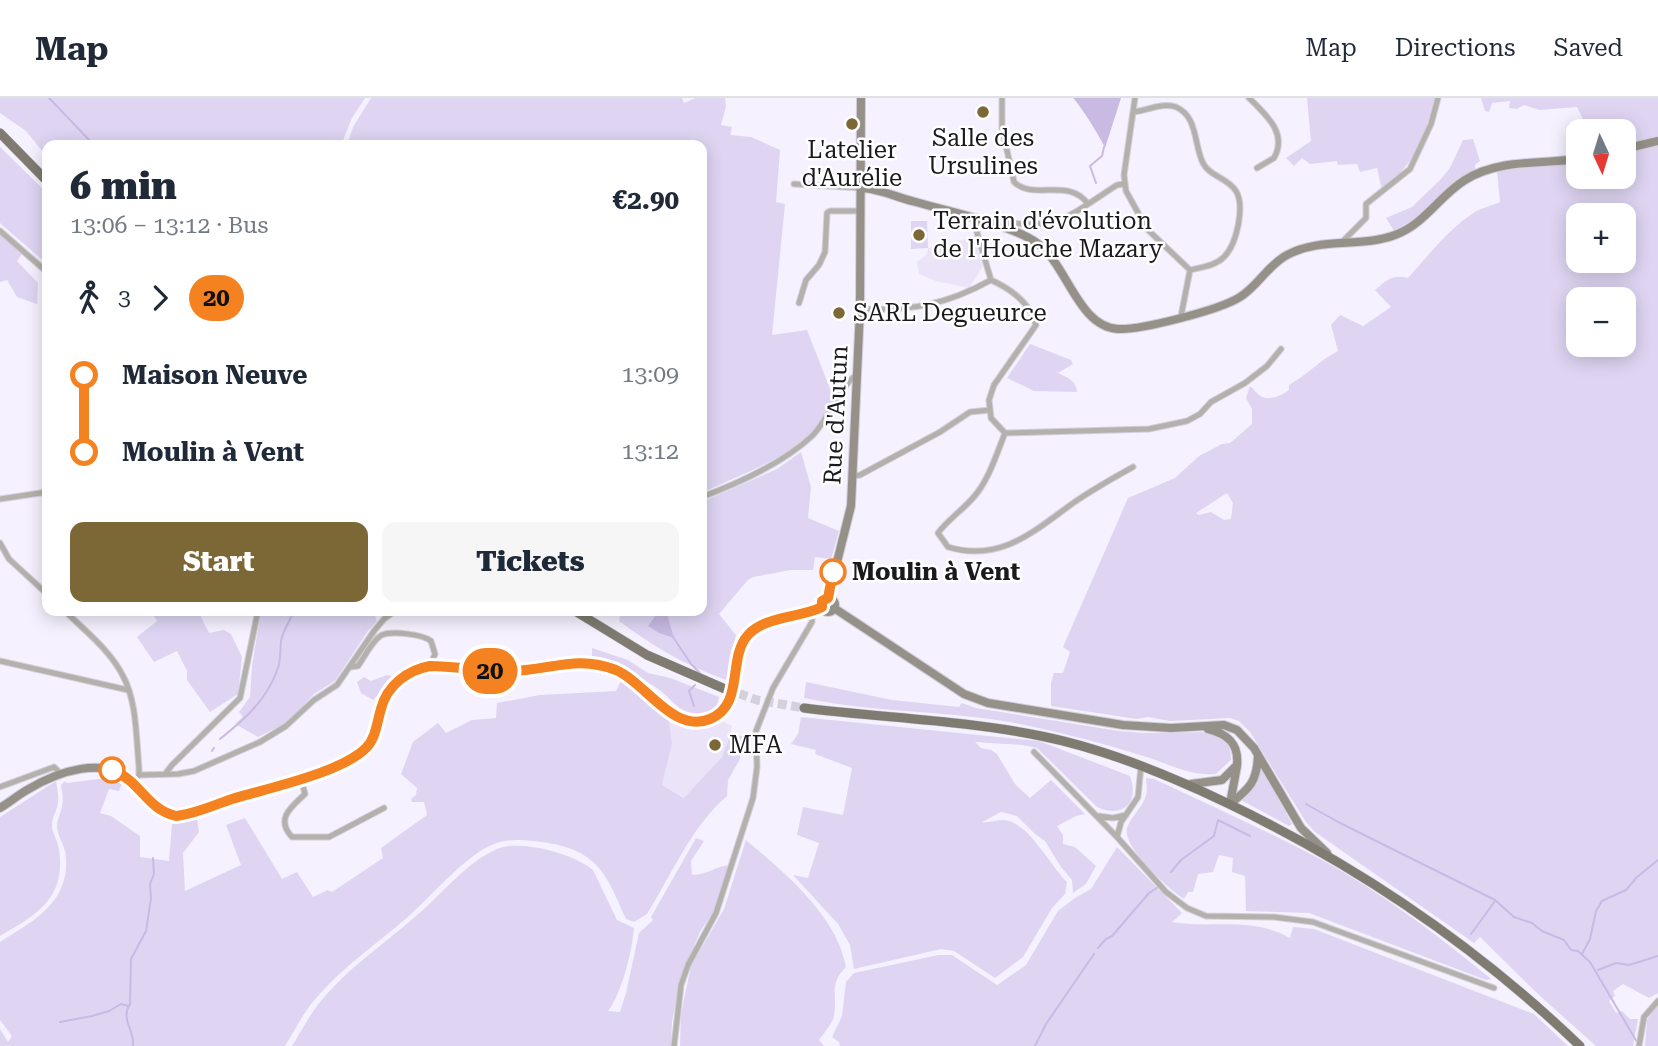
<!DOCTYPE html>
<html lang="en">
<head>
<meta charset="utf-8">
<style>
  body { margin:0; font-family:"Roboto Serif",serif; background:#f6f6f7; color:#1f2937; height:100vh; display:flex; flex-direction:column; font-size:26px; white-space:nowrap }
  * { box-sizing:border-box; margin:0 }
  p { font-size:23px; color:#747a83 }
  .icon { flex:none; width:38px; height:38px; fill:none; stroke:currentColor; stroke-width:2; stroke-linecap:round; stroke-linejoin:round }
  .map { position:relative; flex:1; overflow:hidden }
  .panel { position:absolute; left:42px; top:42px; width:665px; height:476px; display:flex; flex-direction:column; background:#fff; border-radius:14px; box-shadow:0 4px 18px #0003 }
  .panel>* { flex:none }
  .badge { padding:0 14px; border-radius:23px; font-size:24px; line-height:46px }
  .needle { width:46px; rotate:176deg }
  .fabs { position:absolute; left:1566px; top:21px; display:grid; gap:14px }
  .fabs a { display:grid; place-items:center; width:70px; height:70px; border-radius:14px; background:#fff; box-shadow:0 4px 18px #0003; font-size:35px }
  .map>.badge { position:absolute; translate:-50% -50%; box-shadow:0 0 0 4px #fff }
  .legs { display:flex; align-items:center; gap:10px; height:77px; padding:0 28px; font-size:23px }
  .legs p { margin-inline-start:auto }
  .overview { display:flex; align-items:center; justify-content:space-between; height:119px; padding:0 28px }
  h1 { font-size:38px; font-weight:800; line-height:52px }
  .cta { display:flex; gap:14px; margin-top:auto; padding:14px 28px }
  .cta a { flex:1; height:80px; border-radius:14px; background:#7c6736; color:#fff; font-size:28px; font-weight:800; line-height:80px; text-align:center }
  .cta a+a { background:#f6f6f7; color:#1f2937 }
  ul { padding:0 28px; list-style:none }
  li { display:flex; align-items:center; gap:24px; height:77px; font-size:26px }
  li i { display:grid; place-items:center; width:10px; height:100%; margin:0 9px; background:currentColor }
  li i::after { content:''; width:18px; height:18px; margin:-9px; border:5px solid; border-radius:50%; background:#fff }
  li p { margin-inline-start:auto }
  li:first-child i { background:linear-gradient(#0000 50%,currentColor 0) }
  li:last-child i { background:linear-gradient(currentColor 50%,#0000 0) }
  header { display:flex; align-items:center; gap:42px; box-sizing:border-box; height:98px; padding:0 35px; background:#fff; border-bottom:2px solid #e0e1e3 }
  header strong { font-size:33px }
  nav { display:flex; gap:38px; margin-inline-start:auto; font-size:24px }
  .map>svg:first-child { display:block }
</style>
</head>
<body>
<header>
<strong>Map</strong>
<nav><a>Map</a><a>Directions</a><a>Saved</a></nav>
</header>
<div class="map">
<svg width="1658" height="948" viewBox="0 0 1658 948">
  <rect width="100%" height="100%" fill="#f5f1ff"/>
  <path fill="#ebe4f9" d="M974,139L983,168L969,190L936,183L919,176L917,164L927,156L928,150Z
    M669,621L697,631L709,630L722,623L732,628L730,642L722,659L685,700L662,687L672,646Z"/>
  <path fill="#dfd5f3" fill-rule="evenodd" d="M0,0H365L352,20L341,47H47V59L26,33L0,15Z
    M371,0H682L684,5L696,0H725L726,8L721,27L732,29L730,37L751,39L780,52L776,104L785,106L772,237L807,232L834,301C828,312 822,323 814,333C792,358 735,379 704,394L702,390V47H347L353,29Z
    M1307,0H1435C1423,40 1417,64 1383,90L1381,88L1377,70L1360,74L1357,66L1338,67L1337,63L1310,66L1302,60L1294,68L1286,60L1311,43Z
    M1481,0H1658V40L1624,47V33H1612L1604,28L1588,31L1577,9L1539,12L1524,7L1517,11L1509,10L1510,3L1492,5L1489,14L1485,13Z
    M1473,41L1480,63L1475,67V71L1457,83L1419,118L1394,133L1386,120L1412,109L1440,82L1450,70L1463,42Z
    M1658,47V895L1649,900L1623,886L1613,893L1615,898L1609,903L1616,915L1622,913L1630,921H1638L1633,948H1596L1539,897L1480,839L1474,845L1315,734L1306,724L1250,634L1239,623L1230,620L1170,623L1148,619L1137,621L1051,608V585L1054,575H1063L1070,554L1063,549L1128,400L1175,380L1199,358L1222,346L1230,345L1252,326V311L1246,300L1250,288C1253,290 1255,294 1259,297C1268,304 1281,298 1289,292V287C1307,277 1320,262 1338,253L1331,227L1340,217L1363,228L1391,209L1375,192C1387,182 1392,176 1408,180C1429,157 1449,130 1475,114C1483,109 1492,108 1500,104L1497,73L1578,64V79H1624V54ZM1578,117H1624V163H1578ZM1578,201H1624V247H1578ZM1227,395L1233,405L1231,421L1224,422L1211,414L1199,417L1196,415Z
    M0,49L47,95V166L0,125Z
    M911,123H927L928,150L911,151Z
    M0,137L22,156L17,163L38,185L37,206L17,199L7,182L0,184Z
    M1030,246L1071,262L1073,266L1058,275C1068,280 1076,282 1077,294L1034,293L1007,280Z
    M801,354L811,389L808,420L839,433L831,461L815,459L813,472H791L753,479L748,482L719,516L736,537L727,582C684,567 656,550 619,523L621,513H702V404L777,371Z
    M151,513H198L209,535L224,532L231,536L242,559L238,596L210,614L187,582V573L177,553L154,564L137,539L157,523Z
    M261,513H373L377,523L368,533L335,583L314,596L286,625L258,639L235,626L243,619L239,614L250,599L252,568Z
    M592,550L628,562L648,575L670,580L719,599L716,612C706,614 698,617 688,614C675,610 669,598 657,590C635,575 618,566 592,559Z
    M387,577L395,579L373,602L361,595L357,584L364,579L371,583Z
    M622,581L633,587L669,621L672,646L662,687L684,700L722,659L731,636L746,639L739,663L728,682L727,698C691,729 672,776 647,816L634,824L626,821C605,773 597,752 542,744C527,742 509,740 494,746C467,756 432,797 409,818C378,845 344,868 317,899C304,913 295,932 285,948H0V931L8,944L12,938L0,922V844C33,823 69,805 66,760C66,749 58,740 57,729C57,721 61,715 62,708C64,701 62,694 61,687L65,683L67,685L107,680L122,686L119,693L109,691L100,715L111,718L140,738V759L169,763L172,726L197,721L199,734L183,755L185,793L241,767L226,727L245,720L282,781L297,774L313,799L328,792L332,794L383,760L381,750L427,717L424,704H412L411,701L416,697L417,690L401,676L413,644L438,625L446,635L472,622L496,620L497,605L540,597L616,593Z
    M806,584L892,602L959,609L962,605L976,610L1119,633L1144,635L1211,634C1224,639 1232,648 1231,662L1216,676C1191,678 1173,668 1150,660C1106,646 1060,634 1015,625C945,612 873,615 804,600Z
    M801,619L1039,643L1130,678C1140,704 1123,721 1097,709L1037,650L1023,647L975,644L981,650L991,652L997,656L1015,686L1030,700L1051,682L1085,716L1076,718L1057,728L1063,737V746L1075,749L1096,768L1086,786L1073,795L1072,782L1061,769L1045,743L1035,736L1017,718L1001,714L982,724C989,725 997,722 1004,722C1028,723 1051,769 1067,784L1065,796L1052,810L1023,859L995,880L954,853L941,851L854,871L850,847L838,826L793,777L808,780L819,745L797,737L803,709L843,717L852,670L815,656L816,652L791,646L798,636Z
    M1261,669L1292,726L1289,728L1241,702C1252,691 1258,684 1261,669Z
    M1146,680L1154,681C1211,708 1268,733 1324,763C1383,796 1439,838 1491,881L1486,882L1309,815L1246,813L1245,778L1232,774L1233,760L1219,757L1213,774L1198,776L1193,794H1188L1184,801C1168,791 1122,749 1127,730C1131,718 1143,709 1146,697C1148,692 1146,685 1146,680Z
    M56,683C57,690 59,698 58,704C57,714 51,720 52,730C54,738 58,744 59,751C66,800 38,816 0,838V719Z
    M696,740L704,743L691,763L692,777C708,777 715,768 730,767L712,816L701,832L681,877L672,924L671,948H292C300,935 308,920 317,908C347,869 388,844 424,811C446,791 469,763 497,751C521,741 574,756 593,772L617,822L634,830C632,853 622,895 608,913L620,914L626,895L639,835L653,822L651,819Z
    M746,742C785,775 837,818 846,869C828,886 838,898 834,917C833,925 824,935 819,942L824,948H834H680L681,916L691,868L724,811Z
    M1117,749L1182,815L1172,824C1213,831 1252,818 1290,840L1293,829L1314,831L1534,916L1568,948H840L839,944L832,939L842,918L846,884L854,875L938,857H952L997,887L1026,867L1058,813L1075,800L1091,791Z
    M1658,906V948H1645L1647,922Z"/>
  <path fill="#c8bae3" d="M1073,0H1121L1105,50C1102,42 1081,8 1073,0Z
    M659,513H666L674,540L659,535L648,528Z"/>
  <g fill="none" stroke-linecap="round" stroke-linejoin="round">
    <path stroke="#c8bae3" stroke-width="2" d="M49,0L94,47
      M1096,85L1090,68L1102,58L1104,49
      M644,513L647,515
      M673,539L691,566L700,575
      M694,608L689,593L695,587
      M220,641C245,621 267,602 278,570C281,561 280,552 281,543C283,532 290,523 294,513
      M212,653L214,650
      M1306,706L1340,725L1495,802L1514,819L1532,825L1542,833L1564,842L1571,852L1578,853L1590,864L1637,944
      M1171,774L1181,762L1214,738L1218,722L1250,738
      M1471,836L1495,803
      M1098,850L1106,841L1112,838L1149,795L1158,789
      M1582,856L1590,841L1596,813L1602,803L1626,792L1637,779L1658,762
      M1598,872L1616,865L1629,867L1658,858
      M60,924L92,918L109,913L121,906L128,908
      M133,948C135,933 120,921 130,906L131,861L146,833L151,800L150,786L154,776L153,760
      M1035,948L1046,926L1094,856"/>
    <path stroke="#d4d1dd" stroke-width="9" stroke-dasharray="9 4.5" stroke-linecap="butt" d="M726,591L757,602L804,610"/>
    <g stroke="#d2cedb" stroke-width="7">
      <path id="street" d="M1002,0V30L1014,84C1033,103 1069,79 1088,106
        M1135,0L1124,77L1126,93L1147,131L1190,172L1181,218
        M1249,0C1266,17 1288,35 1274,60L1257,70
        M1133,14C1146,13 1163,4 1176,9C1198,18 1194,48 1203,65C1209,78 1228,80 1236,93C1245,108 1237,146 1224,159C1215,168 1202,169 1190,172
        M794,86L861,90
        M979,120L976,131L991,182C1011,191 1030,204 1036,227L994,287L989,302L991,320L1005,335
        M992,122C1058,134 1064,121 1117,87L1124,86
        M0,133L47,174
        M1342,144L1366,120V106L1410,71L1431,26L1438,0
        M799,205L806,182L819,167L825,154L827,115L830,113H861
        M860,211C911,213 946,207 991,182
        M1005,335C997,355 990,378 977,395C966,410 949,420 938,435L948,449C1002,465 1035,432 1076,403C1094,391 1113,380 1133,369
        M1005,335L1149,331L1187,323L1200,316L1211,304L1245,285L1267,268L1281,251
        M853,378L860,377L940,334L970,314L990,312
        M702,399C739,385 782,366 812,338C827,324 843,283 857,277
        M0,401L47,394
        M0,445L9,461L47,496
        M65,513C85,533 110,552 123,578C137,604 136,639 139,669V677L134,684
        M0,563L128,592
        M350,569L358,568C364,560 373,541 382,537C392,533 422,536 431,543L435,556L430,568
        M1034,654L1117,739L1166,794L1187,810L1206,818L1274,819L1313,824L1494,890
        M165,676L172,667L240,600L258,513
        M139,677L178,676L194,673L260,644L286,628L314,602L337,587L374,533L384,521L395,513
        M301,680L305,696C291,709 275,721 292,739H329L384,710
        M0,689L54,669L61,676
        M1099,718L1113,720L1126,717
        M1117,739L1121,724L1138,699L1141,668
        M674,948L681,887L688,867L716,815L753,700L757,669L756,633L773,590L812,524V514
        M1639,948L1644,919L1658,903"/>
    </g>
    <g stroke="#d2cedb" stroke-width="10">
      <path id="secondary" d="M1624,51L1658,43
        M861,90C877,90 896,99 912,103C946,113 1010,126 1037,145C1067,166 1078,229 1118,231C1141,232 1220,212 1240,199C1258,188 1268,167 1287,157C1320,139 1360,150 1395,137C1425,126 1439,98 1465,82C1498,61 1541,66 1578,61
        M828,500L851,408L860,211L861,0
        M821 507a7 7 0 1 1 14 0a7 7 0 1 1-14 0Z
        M834,510L964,596L988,605L1123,627L1171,630L1224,627L1237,632L1254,650L1301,730L1327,755
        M1191,686L1222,682L1237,667C1239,646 1228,636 1208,631
        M1230,706C1250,690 1257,684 1258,657
        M1230,706L1237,668
        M0,710C10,704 18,697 27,692C57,674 105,656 134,685C149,699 154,713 176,718L324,673L350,661L367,649L374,639L382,606L388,595L404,578L420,570L430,568C457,568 484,574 510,573C548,573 578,557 616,572C646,585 673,636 710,621C745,607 727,560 748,537C763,520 801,519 822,509"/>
    </g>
    <g stroke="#d2cedb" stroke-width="10">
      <path id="primary" d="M0,35L47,83
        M575,513L647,557L725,591
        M804,610C883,620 963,622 1041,638C1106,651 1169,677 1229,706C1358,768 1476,848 1580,948"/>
    </g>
    <use href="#street" stroke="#b4b1ac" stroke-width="5"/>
    <use href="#secondary" stroke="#959189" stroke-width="8"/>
    <use href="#primary" stroke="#7f7b70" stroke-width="9"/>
  </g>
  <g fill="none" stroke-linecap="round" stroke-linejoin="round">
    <g stroke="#fff" stroke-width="16">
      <path id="line-1" d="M112,672C141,683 146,711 176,718C195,716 214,707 232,701C268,690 341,675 366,650C376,640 377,624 381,611C387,587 408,572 430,568C457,568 484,574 510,573C549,573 576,556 616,572C646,585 673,636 710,621C745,607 727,560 748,537C765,518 800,520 822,509V503L828,500L833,474"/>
    </g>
    <use href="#line-1" stroke="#f58220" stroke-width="10"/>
  </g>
  <g fill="#7c6736" stroke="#fff" stroke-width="2.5">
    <circle cx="983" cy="14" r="7"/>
    <circle cx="852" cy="26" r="7"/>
    <circle cx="919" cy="137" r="7"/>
    <circle cx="839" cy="215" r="7"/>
    <circle cx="715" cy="647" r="7"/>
  </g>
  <g fill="#fff" stroke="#f58220" stroke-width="3.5">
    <circle cx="833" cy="474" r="12"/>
    <circle cx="112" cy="672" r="12"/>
  </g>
  <g text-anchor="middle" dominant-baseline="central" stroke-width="5" stroke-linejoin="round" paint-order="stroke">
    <g font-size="24" fill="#1a191e" stroke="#fff" text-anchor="start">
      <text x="983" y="40" text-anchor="middle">Salle des<tspan x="983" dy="28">Ursulines</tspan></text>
      <text x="852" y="52" text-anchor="middle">L'atelier<tspan x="852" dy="28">d'Aurélie</tspan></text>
      <text x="933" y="123">Terrain d'évolution<tspan x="933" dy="28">de l'Houche Mazary</tspan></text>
      <text x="853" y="215">SARL Degueurce</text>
      <text x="729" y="647">MFA</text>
    </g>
    <g font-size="24" fill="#1a191e" stroke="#fff">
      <text transform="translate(836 317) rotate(-87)">Rue d'Autun</text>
    </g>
    <g font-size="24" font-weight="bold" fill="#1a191e" stroke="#fff" text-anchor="start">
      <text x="852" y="474">Moulin à Vent</text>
    </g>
  </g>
</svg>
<div class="fabs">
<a><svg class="needle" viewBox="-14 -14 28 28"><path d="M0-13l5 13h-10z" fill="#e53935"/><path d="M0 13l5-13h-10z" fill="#747a83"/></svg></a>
<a>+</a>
<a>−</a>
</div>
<b class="badge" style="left:490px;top:573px;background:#f58220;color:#111">20</b>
<section class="panel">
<div class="overview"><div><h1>6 min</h1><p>13:06 – 13:12 · Bus</p></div><b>€2.90</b></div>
<div class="legs"><svg class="icon" aria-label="walk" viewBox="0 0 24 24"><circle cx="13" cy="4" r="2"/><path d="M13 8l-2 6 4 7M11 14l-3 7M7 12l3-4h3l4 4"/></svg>3<svg class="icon" aria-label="forward" viewBox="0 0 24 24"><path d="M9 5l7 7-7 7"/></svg><b class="badge" style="background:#f58220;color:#111">20</b></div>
<ul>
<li><i style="color:#f58220"></i><b>Maison Neuve</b><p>13:09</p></li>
<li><i style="color:#f58220"></i><b>Moulin à Vent</b><p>13:12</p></li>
</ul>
<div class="cta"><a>Start</a><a>Tickets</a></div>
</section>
</div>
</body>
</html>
